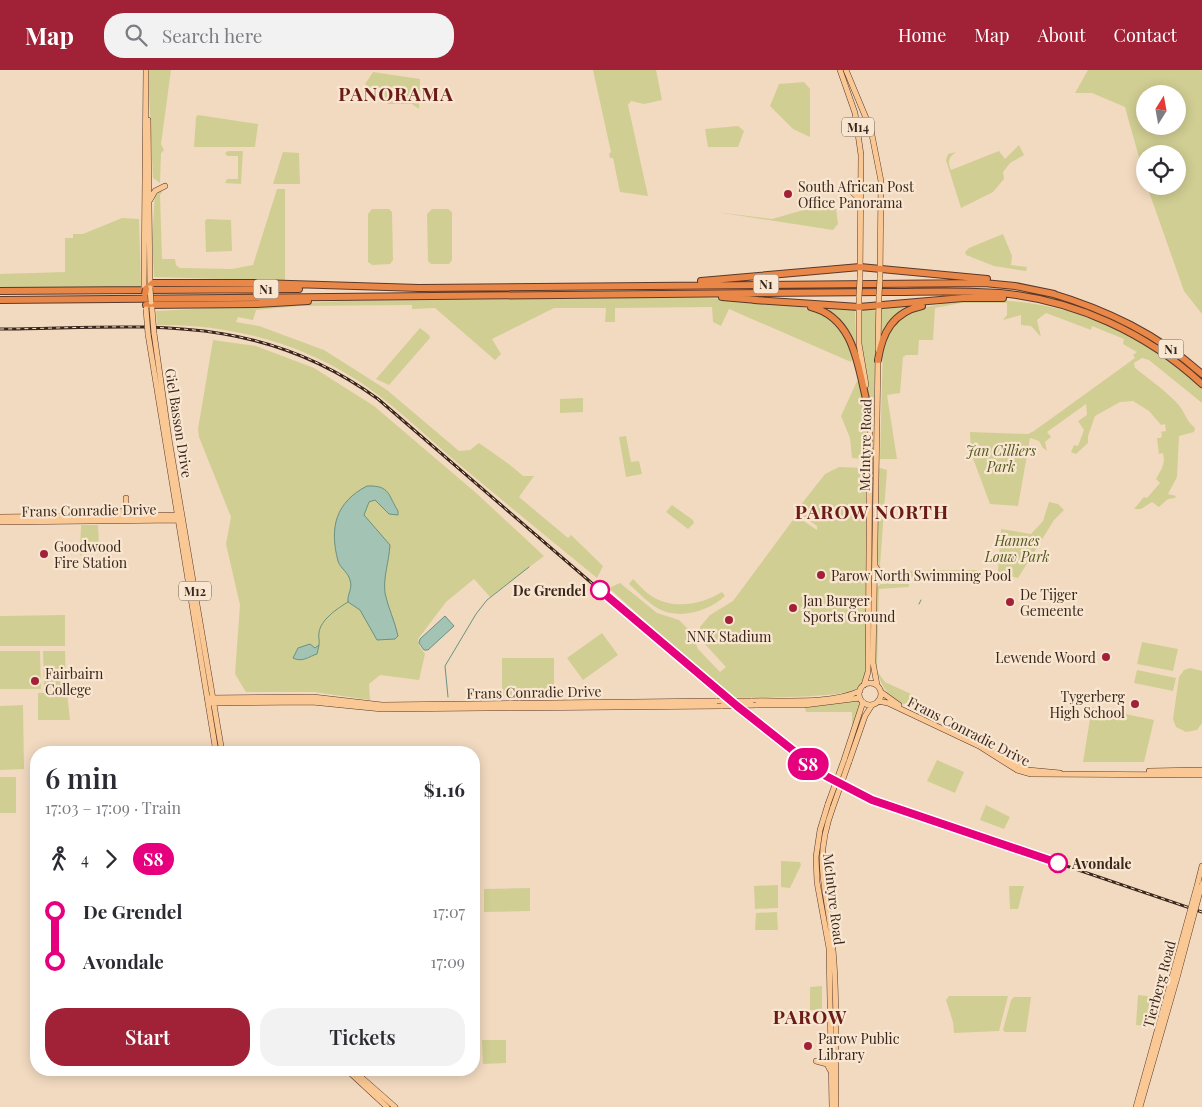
<!DOCTYPE html>
<html lang="en">
<head>
<meta charset="utf-8">
<style>
  body { margin:0; font-family:"Playfair Display",serif; background:#f2f2f3; color:#2b2b33; height:100vh; display:flex; flex-direction:column; font-size:19px; white-space:nowrap }
  * { box-sizing:border-box; margin:0 }
  p { font-size:16px; color:#7c7c81 }
  .icon { flex:none; width:28px; height:28px; fill:none; stroke:currentColor; stroke-width:2; stroke-linecap:round; stroke-linejoin:round }
  .map { position:relative; flex:1; overflow:hidden }
  .drawer { position:absolute; left:30px; top:676px; width:450px; height:330px; display:flex; flex-direction:column; background:#fff; border-radius:20px; box-shadow:0 2px 12px #0003 }
  .drawer>* { flex:none }
  .badge { padding:0 10px; border-radius:16px; font-size:18px; line-height:32px }
  .needle { width:32px; rotate:11deg }
  .tools { position:absolute; left:1136px; top:15px; display:grid; gap:10px }
  .tools a { display:grid; place-items:center; width:50px; height:50px; border-radius:50%; background:#fff; box-shadow:0 2px 12px #0003; font-size:25px }
  .map>.badge { position:absolute; translate:-50% -50%; box-shadow:0 0 0 2px #fff }
  .legs { display:flex; align-items:center; gap:8px; height:55px; padding:0 15px; font-size:16px }
  .legs p { margin-inline-start:auto }
  .summary { display:flex; align-items:center; justify-content:space-between; height:85px; padding:0 15px }
  h1 { font-size:28px; font-weight:600; line-height:38px }
  .cta { display:flex; gap:10px; margin-top:auto; padding:10px 15px }
  .cta a { flex:1; height:58px; border-radius:20px; background:#a12137; color:#fff; font-size:20px; font-weight:600; line-height:58px; text-align:center }
  .cta a+a { background:#f2f2f3; color:#2b2b33 }
  ul { padding:0 15px; list-style:none }
  li { display:flex; align-items:center; gap:18px; height:50px; font-size:19px }
  li i { display:grid; place-items:center; width:8px; height:100%; margin:0 6px; background:currentColor }
  li i::after { content:''; width:12px; height:12px; margin:-6px; border:4px solid; border-radius:50%; background:#fff }
  li p { margin-inline-start:auto }
  li:first-child i { background:linear-gradient(#0000 50%,currentColor 0) }
  li:last-child i { background:linear-gradient(currentColor 50%,#0000 0) }
  header { display:flex; align-items:center; gap:30px; box-sizing:border-box; height:70px; padding:0 25px; background:#a12137; color:#fff }
  header strong { font-size:24px }
  nav { display:flex; gap:28px; margin-inline-start:auto; font-size:18px }
  .search { width:350px; height:45px; background:#f2f2f3; display:flex; align-items:center; gap:12px; box-sizing:border-box; padding:0 18px; border-radius:20px; color:#7c7c81; font-size:19px }
  .map>svg:first-child { display:block }
</style>
</head>
<body>
<header>
<strong>Map</strong>
<div class="search"><svg class="icon" aria-label="search" viewBox="0 0 24 24"><circle cx="10" cy="10" r="6"/><path d="M15 15l6 6"/></svg>Search here</div>
<nav><a>Home</a><a>Map</a><a>About</a><a>Contact</a></nav>
</header>
<div class="map">
<svg width="1202" height="1037" viewBox="0 0 1202 1037">
  <rect width="100%" height="100%" fill="#f2dac0"/>
  <path fill="#d1ce93" fill-rule="evenodd" d="M148,0H171L161,74L164,80L161,83L160,113L153,108Z
    M593,0H656L662,30L644,34L631,31L628,35L648,126L620,122L613,88H610L609,84L611,82Z
    M1088,0H1202V244L1184,221L1147,116H1178V84H1145V109L1125,37L1092,23H1075ZM1145,24H1178V56H1145Z
    M373,2L420,9L419,39L412,34H388L365,14Z
    M804,12L810,19V67L793,59L770,36L779,14Z
    M198,45L258,54L255,77H194L196,47Z
    M738,56L744,61L738,77H708L705,59Z
    M1019,75L1024,85L1010,93L1003,102L1004,109L993,122L961,138L946,90L948,84L956,82C949,87 947,91 951,100L999,81L1005,89Z
    M228,81H243L241,114L225,113L227,109H238V86H227L225,83Z
    M283,82L299,83L300,114H273Z
    M277,119H285V211L154,207L152,168L155,123L163,121L160,125L162,189H175L176,195L180,198L232,199L253,195Z
    M835,131L838,154L833,160L716,142L772,149Z
    M372,139H389L392,142L393,190L390,194L372,195L368,192V144Z
    M432,139H448L452,142V190L449,194H431L428,191L427,144Z
    M122,148L139,149L141,218H0V204L65,202V168H73V164H83Z
    M207,149L231,150L232,181L206,182L205,151Z
    M1003,164L1012,186L1011,195L1027,197L1026,201L994,196L966,185L965,182L969,178Z
    M626,228C671,228 797,224 831,249C843,257 849,275 853,288L851,292L729,239L721,256L713,252L712,237L615,238V252H605L606,238H554L492,269L501,284L495,290L435,238L412,239V235L300,236L256,240L253,250L238,247L236,252L259,256L324,280L387,320L459,381L470,380L479,373C494,384 509,393 523,406H534L519,427L568,468L571,465L603,496L597,508C551,470 505,433 460,395C434,373 409,349 382,328C318,277 238,254 157,255L156,241L343,231Z
    M992,230C1076,232 1140,264 1202,317V333L1149,290L1142,288L1134,293L1135,298C1149,309 1162,318 1174,330C1184,338 1185,350 1195,358L1194,362L1179,366L1177,407L1168,424L1176,426L1175,428L1168,429L1159,437L1152,432L1141,439H1134L1144,427L1147,428L1160,413L1156,409C1160,401 1166,395 1163,383L1159,384L1157,368H1161L1162,363L1160,362L1166,361L1165,354L1161,355L1149,341L1133,331L1120,332L1095,346L1088,366V373L1076,384L1071,382L1074,375L1078,376L1084,360L1078,351L1087,345L1086,334L1047,362L1051,367L1045,372L1047,381L1043,378L1039,371L1030,368L1018,436L990,434L971,383L970,362L1028,364L1034,361L1135,288L1133,285L1137,282L1123,274L1124,269L1092,256L1091,260L1046,243L1037,250L1041,267L1031,256L1021,255V245L1003,250L1007,245V233H961L935,238L933,270H919L918,285H906L903,287L900,323L887,325L897,389H880L883,272L899,248L921,238L952,232Z
    M916,235L882,266H881L882,238Z
    M816,236L855,240L856,271L863,307C855,276 850,248 816,236Z
    M865,239H873L877,243L872,388V348L862,281L861,243Z
    M420,258L429,265L430,268L389,315L376,309Z
    M213,270L256,276L314,298L374,336L475,422L544,486L490,527L474,509L446,532L418,569L419,575L425,584L419,610L380,605L369,614L370,630L314,622H246L235,604L240,535L226,474L231,447L199,367L198,359Z
    M857,311L860,313L866,343V387L863,389L852,388L850,368L841,346Z
    M583,328V342L560,343V329Z
    M626,366L631,392L639,391L642,404L626,407L619,367Z
    M839,397L864,398L866,400V601C864,607 863,614 858,618C843,629 754,627 731,628L609,518L620,513L657,543L679,550L691,562L698,579L720,602L726,597L703,572L700,557L710,545L733,531L796,446L817,460V456L796,441L825,404Z
    M880,398L887,400L880,496L883,501L977,500L979,505L888,508L882,505C872,482 877,429 877,401Z
    M1049,432L1058,434L1064,440L1054,450L1018,508L1002,504H984L983,501H998L1001,459L1031,464L1043,451Z
    M672,435L693,450L694,453L688,459L666,442Z
    M81,455H98L99,476H82V485H80Z
    M633,509C639,515 646,523 653,527C674,540 703,534 722,522L725,526C709,541 680,550 659,539C649,534 638,522 629,514Z
    M881,514H909V517L879,519L877,601L885,612L913,625L907,635C862,622 876,554 877,517Z
    M65,545V576H0V546Z
    M602,563L618,585L583,610L567,588Z
    M1142,572L1178,579L1173,601L1137,594Z
    M0,581H40L41,619H0Z
    M43,581H65L66,617L44,618Z
    M502,588H554V626H502Z
    M1190,598L1202,601V653L1197,660L1186,662L1176,657L1173,649L1179,607L1184,600Z
    M1137,600L1176,608L1173,621L1134,613Z
    M67,622L70,650H38V623Z
    M854,630L858,631L860,638L843,684L852,658V642H806L805,638Z
    M23,635L24,699L0,700V636Z
    M1092,637L1154,650L1144,692H1083Z
    M937,690L964,702L955,723L927,711Z
    M0,707H16V743H0Z
    M986,735L1010,747L1004,759L980,750Z
    M781,791L800,792L801,795L790,818L781,817Z
    M778,815V838L755,839L754,816Z
    M1009,816H1024L1018,839H1010Z
    M530,818V841L484,842V819Z
    M777,842L778,860H755L756,843Z
    M822,916V940H810V917Z
    M1138,925L1156,927L1153,957L1136,955Z
    M949,926H1008L999,961L954,963L953,952L946,930Z
    M1014,927H1031L1026,962H1005L1003,960L1011,930Z
    M482,970H506V993L483,994Z"/>
  <path fill="#a3c3b4" stroke="#699281" d="M367,416C390,415 388,425 398,441V445L389,444L375,430L369,432L364,445L390,475C389,492 383,507 385,523C388,538 395,551 398,566L395,569L377,570L360,540L348,532C347,524 353,519 350,510C348,502 340,498 338,491C329,457 336,432 367,416Z
    M445,546L454,556L428,580H424L419,573L420,569Z
    M310,574L315,578L319,575L317,584C310,586 302,593 293,588L298,578Z"/>
  <g fill="none" stroke-linecap="round" stroke-linejoin="round">
    <path stroke="#699281" stroke-width="1" d="M919,534L921,530
      M319,575C320,571 318,567 319,563C320,550 338,538 348,532
      M448,627L445,596L476,544L487,530L529,497"/>
    <g stroke="#5a392b" stroke-width="6">
      <path id="major" d="M840,0L855,43L861,85L860,209
        M846,0L871,60L881,111L880,209
        M148,50L150,218
        M853,123L860,129
        M150,130L155,121L165,116
        M144,218L146,0
        M859,226V274L866,315
        M154,263L169,369L222,682
        M148,264L216,682
        M878,280L879,225
        M117,444L126,439V428
        M0,447L179,445
        M0,452L180,450
        M876,497L879,504L887,510
        M859 624a11 11 0 1 1 22 0a11 11 0 1 1-22 0Z
        M864,615L868,602L870,364L868,333
        M877,615L873,593L878,288
        M881,622L899,635
        M207,628L313,627L382,635L717,631
        M751,631C785,630 828,635 860,621
        M878,631L888,633L979,676L1017,700L1031,704L1202,705
        M208,633L312,632L382,639L722,636
        M756,635H804L860,628
        M989,679L1028,700L1060,703
        M844,690L863,632
        M849,692L865,646L872,635
        M1149,701L1202,700
        M828,734L820,760L816,787L817,812L829,878L832,1037
        M833,737C811,796 829,822 833,880C838,932 835,985 836,1037
        M1197,816L1202,796
        M816,991L827,994L830,1000
        M347,1000L387,1037
        M353,1000L395,1037
        M1136,1037L1172,907
        M1140,1037L1177,908"/>
    </g>
    <g stroke="#5a392b" stroke-width="8">
      <path id="highway" d="M701,211L860,197L987,209
        M146,219L153,213H259L419,218L984,213L1015,216L1054,224
        M0,221L299,219
        M1050,223C1107,240 1157,264 1202,304
        M722,227L757,230
        M0,230L882,222C921,222 961,220 1000,223C1075,230 1147,263 1202,314
        M754,230L859,237L963,228H1003
        M146,235L257,234L308,231
        M811,237C856,248 858,300 868,337
        M878,290C882,263 893,242 922,236"/>
    </g>
    <use href="#major" stroke="#f9c894" stroke-width="5"/>
    <use href="#highway" stroke="#e98748" stroke-width="6"/>
    <g stroke="#3b261c" stroke-width="3">
      <path id="rail" d="M0,259C143,258 255,240 378,329L666,577L796,685L834,711L872,730L1202,842"/>
    </g>
    <use href="#rail" stroke="#f8e6d0" stroke-width="1" stroke-dasharray="4" stroke-linecap="butt"/>
    <g stroke="#5a392b" stroke-width="6" stroke-linecap="butt">
      <path id="major-bridge" d="M150,218L151,232
        M879,225L880,209
        M859,226L860,209
        M146,239L148,264
        M152,239L154,263
        M717,631H751
        M722,636L756,635
        M828,734L844,690
        M833,737L849,692
        M1172,907L1197,816
        M1177,908L1202,814"/>
    </g>
    <g stroke="#5a392b" stroke-width="8" stroke-linecap="butt">
      <path id="highway-bridge" d="M145,224L146,219"/>
    </g>
    <use href="#major-bridge" stroke="#f9c894" stroke-width="5"/>
    <use href="#highway-bridge" stroke="#e98748" stroke-width="6"/>
  </g>
  <g fill="none" stroke-linecap="round" stroke-linejoin="round">
    <g stroke="#fff" stroke-width="11">
      <path id="line-1" d="M600,520L737,636L824,705L872,730L1058,793"/>
    </g>
    <use href="#line-1" stroke="#e6007e" stroke-width="8"/>
  </g>
  <g fill="#a12137" stroke="#f8e6d0" stroke-width="2">
    <circle cx="788" cy="124" r="5"/>
    <circle cx="44" cy="484" r="5"/>
    <circle cx="821" cy="505" r="5"/>
    <circle cx="1010" cy="532" r="5"/>
    <circle cx="793" cy="538" r="5"/>
    <circle cx="729" cy="550" r="5"/>
    <circle cx="1106" cy="587" r="5"/>
    <circle cx="35" cy="611" r="5"/>
    <circle cx="1135" cy="634" r="5"/>
    <circle cx="808" cy="976" r="5"/>
  </g>
  <g fill="#fff" stroke="#e6007e" stroke-width="2.5">
    <circle cx="600" cy="520" r="9"/>
    <circle cx="1058" cy="793" r="9"/>
  </g>
  <g text-anchor="middle" dominant-baseline="central" stroke-width="4.5" stroke-linejoin="round" paint-order="stroke">
    <g fill="#f8e6d0" stroke="#746052" stroke-width="1">
      <rect x="842" y="47.5" width="32" height="19" rx="4"/>
      <rect x="753.5" y="204.5" width="25" height="19" rx="4"/>
      <rect x="253.5" y="209.5" width="25" height="19" rx="4"/>
      <rect x="1158.5" y="269.5" width="25" height="19" rx="4"/>
      <rect x="179" y="511.5" width="32" height="19" rx="4"/>
    </g>
    <g font-size="12" font-weight="bold" fill="#3b261c">
      <text x="858" y="57">M14</text>
      <text x="766" y="214">N1</text>
      <text x="266" y="219">N1</text>
      <text x="1171" y="279">N1</text>
      <text x="195" y="521">M12</text>
    </g>
    <g font-size="14" fill="#3b261c" stroke="#f8e6d0" text-anchor="start">
      <text x="798" y="116">South African Post<tspan x="798" dy="16">Office Panorama</tspan></text>
      <text x="54" y="476">Goodwood<tspan x="54" dy="16">Fire Station</tspan></text>
      <text x="831" y="505">Parow North Swimming Pool</text>
      <text x="1020" y="524">De Tijger<tspan x="1020" dy="16">Gemeente</tspan></text>
      <text x="803" y="530">Jan Burger<tspan x="803" dy="16">Sports Ground</tspan></text>
      <text x="729" y="566" text-anchor="middle">NNK Stadium</text>
      <text x="1096" y="587" text-anchor="end">Lewende Woord</text>
      <text x="45" y="603">Fairbairn<tspan x="45" dy="16">College</tspan></text>
      <text x="1125" y="626" text-anchor="end">Tygerberg<tspan x="1125" dy="16">High School</tspan></text>
      <text x="818" y="968">Parow Public<tspan x="818" dy="16">Library</tspan></text>
    </g>
    <g font-size="14" fill="#3b261c" stroke="#f8e6d0">
      <text transform="translate(179 353) rotate(81)">Giel Basson Drive</text>
      <text transform="translate(865 375) rotate(-89)">McIntyre Road</text>
      <text transform="translate(89 440) rotate(-1)">Frans Conradie Drive</text>
      <text transform="translate(534 622) rotate(-1)">Frans Conradie Drive</text>
      <text transform="translate(969 661) rotate(27)">Frans Conradie Drive</text>
      <text transform="translate(834 829) rotate(83)">McIntyre Road</text>
      <text transform="translate(1159 914) rotate(-75)">Tierberg Road</text>
    </g>
    <g font-size="14" font-style="italic" fill="#545920" stroke="#f8e6d0">
      <text x="1001" y="380">Jan Cilliers<tspan x="1001" dy="16">Park</tspan></text>
      <text x="1017" y="470">Hannes<tspan x="1017" dy="16">Louw Park</tspan></text>
    </g>
    <g font-size="14" font-weight="bold" fill="#3b261c" stroke="#f8e6d0" text-anchor="end">
      <text x="586" y="520">De Grendel</text>
      <text x="1072" y="793" text-anchor="start">Avondale</text>
    </g>
    <g font-size="19" font-weight="bold" letter-spacing="1" fill="#6b1b17" stroke="#f8e6d0">
      <text x="396" y="23">PANORAMA</text>
      <text x="872" y="441">PAROW NORTH</text>
      <text x="810" y="946">PAROW</text>
    </g>
  </g>
</svg>
<div class="tools">
<a><svg class="needle" viewBox="-14 -14 28 28"><path d="M0-13l5 13h-10z" fill="#e53935"/><path d="M0 13l5-13h-10z" fill="#7c7c81"/></svg></a>
<a><svg class="icon" aria-label="locate" viewBox="0 0 24 24"><circle cx="12" cy="12" r="6"/><path d="M12 2v4M12 18v4M2 12h4M18 12h4"/></svg></a>
</div>
<b class="badge" style="left:808px;top:694px;background:#e6007e;color:#fff">S8</b>
<section class="drawer">
<div class="summary"><div><h1>6 min</h1><p>17:03 – 17:09 · Train</p></div><b>$1.16</b></div>
<div class="legs"><svg class="icon" aria-label="walk" viewBox="0 0 24 24"><circle cx="13" cy="4" r="2"/><path d="M13 8l-2 6 4 7M11 14l-3 7M7 12l3-4h3l4 4"/></svg>4<svg class="icon" aria-label="forward" viewBox="0 0 24 24"><path d="M9 5l7 7-7 7"/></svg><b class="badge" style="background:#e6007e;color:#fff">S8</b></div>
<ul>
<li><i style="color:#e6007e"></i><b>De Grendel</b><p>17:07</p></li>
<li><i style="color:#e6007e"></i><b>Avondale</b><p>17:09</p></li>
</ul>
<div class="cta"><a>Start</a><a>Tickets</a></div>
</section>
</div>
</body>
</html>
